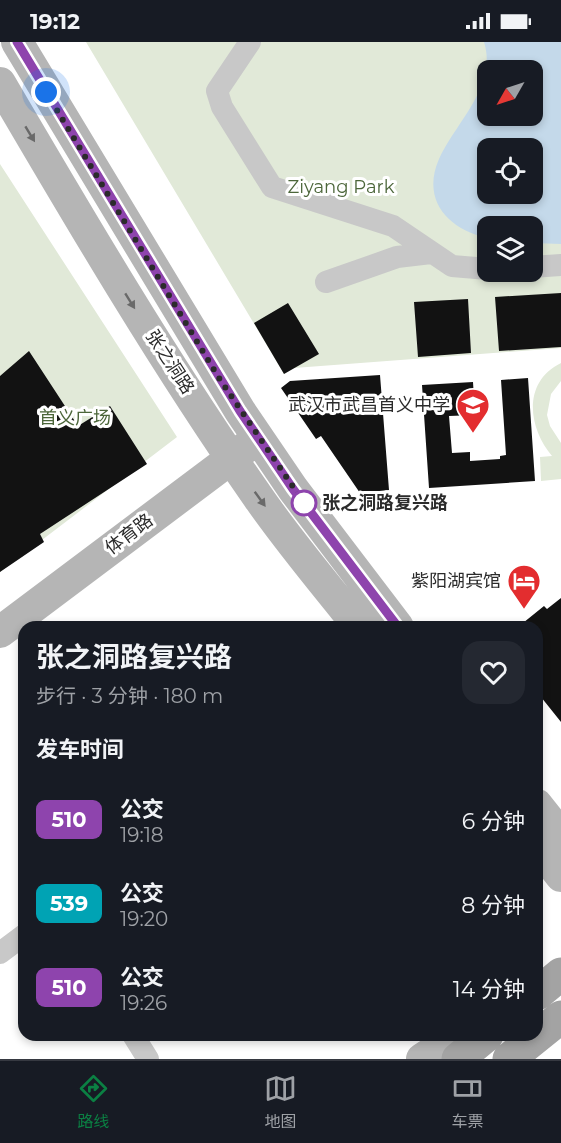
<!DOCTYPE html>
<html lang="zh">
<head>
<meta charset="utf-8">
<style>
  body { margin:0; font-family:Montserrat,"Noto Sans SC",sans-serif; background:#242831; color:#f1f3f6; height:100vh; display:flex; flex-direction:column; font-size:22px; white-space:nowrap }
  * { box-sizing:border-box; margin:0 }
  p { font-size:20px; color:#9ea1a6 }
  .icon { flex:none; width:33px; height:33px; fill:none; stroke:currentColor; stroke-width:2; stroke-linecap:round; stroke-linejoin:round }
  .map { position:relative; flex:1; overflow:hidden }
  .sheet { position:absolute; left:18px; top:579px; width:525px; height:420px; display:flex; flex-direction:column; background:#171b24; border-radius:18px; box-shadow:0 3px 9px #0003 }
  .sheet>* { flex:none }
  .badge { padding:0 12px; border-radius:9px; font-size:21px; line-height:39px }
  .needle { width:39px; rotate:231deg }
  .buttons { position:absolute; left:477px; top:18px; display:grid; gap:12px }
  .buttons a { display:grid; place-items:center; width:66px; height:66px; border-radius:12px; background:#171b24; box-shadow:0 3px 9px #0003; font-size:30px }
  .you { position:absolute; width:30px; height:30px; margin:-15px; border:4px solid #fff; border-radius:50%; background:#1a73e8; box-shadow:0 0 0 9px #1a73e833 }
  .map>.badge { position:absolute; translate:-50% -50%; box-shadow:0 0 0 3px #fff }
  h2 { padding:0 18px; font-size:22px; line-height:54px }
  .round { display:grid; place-items:center; flex:none; width:63px; height:63px; border-radius:18px; background:#242831 }
  .head { display:flex; align-items:center; justify-content:space-between; height:102px; padding:0 18px }
  h1 { font-size:28px; font-weight:700; line-height:45px }
  ul { padding:0; list-style:none }
  li { display:flex; align-items:center; gap:18px; height:84px; padding:0 18px }
  li div { flex:1 }
  li b { display:block; font-size:22px }
  li em { font-style:normal }
  li .badge { min-width:66px; font-weight:700; text-align:center }
  .status { display:flex; justify-content:space-between; align-items:center; height:42px; padding:0 30px; background:#171b24; direction:ltr }
  .status svg { height:16px; fill:currentColor }
  .tabs { display:flex; justify-content:space-around; align-items:center; height:84px; border-top:2px solid #363941; background:#171b24; font-size:16px; color:#9ea1a6 }
  .tabs a { display:grid; justify-items:center; gap:3px }
  .tabs .active { color:#0b8043 }
  .map>svg:first-child { display:block }
</style>
</head>
<body>
<div class="status"><b>19:12</b><svg viewBox="0 0 49 12"><path d="M0 12V9h3v3zM5 12V6h3v6zM10 12V3h3v9zM15 12V0h3v12zM26 1h20v11H26zM47 4h2v5h-2z"/></svg></div>
<div class="map">
<svg width="561" height="1017" viewBox="0 0 561 1017">
  <rect width="100%" height="100%" fill="#fff"/>
  <path fill="#e1e9d8" fill-rule="evenodd" d="M86,0H561V306L294,326L284,332ZM488,28H532V74H488ZM488,106H532V152H488ZM488,184H532V230H488Z
    M0,122L177,395L0,530Z
    M561,321V339L551,352L547,373L550,384L561,401V437L541,439L540,415L552,414C528,386 522,340 561,321Z"/>
  <path fill="#c4d9ea" fill-rule="evenodd" d="M484,0H561V202L533,201L532,184H488L487,196C448,187 421,158 439,117C455,81 498,44 484,0ZM488,28H532V74H488ZM488,106H532V152H488Z"/>
  <path fill="#121212" d="M561,251V305L499,309L495,255Z
    M468,257L471,311L418,315L414,260Z
    M288,261L319,312L284,332L254,281Z
    M29,309L78,384L110,364L147,422L40,492L44,500L0,530V334Z
    M380,333L389,448L360,451L321,394L316,397L281,346L290,339Z
    M528,336L535,439L429,446L422,343L473,340L475,373L449,374L452,411L470,410V419L500,417V414L506,413L501,338Z
    M561,556V680L537,650V585H518L544,564L547,567Z"/>
  <g fill="none" stroke-linecap="round" stroke-linejoin="round">
    <path stroke="#c8c8c8" stroke-width="22" d="M250,0L217,49L222,65L272,145L393,184L452,224L488,227
      M532,225L561,223
      M326,240L397,215L431,211
      M0,911L24,893
      M133,993L148,1017"/>
    <path stroke="#b5b5b5" stroke-width="32" d="M17,0L240,369L293,447L398,585
      M0,41C82,181 165,322 258,455C289,500 325,542 359,585
      M0,590L249,403
      M537,763L561,793
      M537,803L561,834
      M422,1017L458,993"/>
    <path stroke="#a3a3a3" stroke-width="33" d="M537,952L561,932
      M458,1017L487,993
      M509,1017L561,975"/>
  </g>
  <defs><path id="oneway-solid" d="M-6-.8H1V-3.2L6.5 0L1 3.2V.8H-6Z" transform="scale(1.5)"/></defs>
  <g fill="#696969">
    <use href="#oneway-solid" transform="translate(30 92) rotate(59)"/>
    <use href="#oneway-solid" transform="translate(130 259) rotate(58)"/>
    <use href="#oneway-solid" transform="translate(260 457) rotate(54)"/>
  </g>
  <g fill="none" stroke-linecap="round" stroke-linejoin="round">
    <g stroke="#fff" stroke-width="14">
      <path id="line" d="M17,0L240,369L293,447L398,585"/>
    </g>
    <use href="#line" stroke="#8e44ad" stroke-width="9"/>
    <path stroke="#2b2b2b" stroke-width="6" stroke-dasharray="0 10.8" d="M46,50L219,336L304,461"/>
  </g>
  <defs>
    <g id="school-pin" transform="scale(1.725)"><path d="M0 17L-7.5 6A9.5 9.5 0 1 1 7.5 6Z" fill="#e32d2f" stroke="#fff"/><path d="M0-5L7-2L0 1L-7-2ZM-4 1L0 2.5L4 1V4Q0 6-4 4Z" fill="#fff"/></g>
    <g id="hotel-pin" transform="scale(1.725)"><path d="M0 17L-7.5 6A9.5 9.5 0 1 1 7.5 6Z" fill="#e32d2f" stroke="#fff"/><path d="M-6-4.5h1.5V1H6V5H4.5V3h-9V5H-6ZM-4 0a1.8 1.8 0 1 1 3.6 0ZM.5 0V-2.5h3Q6-2.5 6 0Z" fill="#fff"/></g>
  </defs>
  <g fill-rule="evenodd">
    <use href="#school-pin" x="473" y="363"/>
    <use href="#hotel-pin" x="524" y="539"/>
  </g>
  <circle fill="#fff" stroke="#8e44ad" stroke-width="3" cx="304" cy="461" r="12"/>
  <g text-anchor="middle" dominant-baseline="central" stroke-width="6" stroke-linejoin="round" paint-order="stroke">
    <g font-size="18" fill="#4c663a" stroke="#fff">
      <text x="341" y="145">Ziyang Park</text>
      <text x="75" y="376">首义广场</text>
    </g>
    <g font-size="18" fill="#2b2b2b" stroke="#fff">
      <text transform="translate(170 320) rotate(57)">张之洞路</text>
      <text transform="translate(129 492) rotate(-37)">体育路</text>
    </g>
    <g font-size="18" fill="#2b2b2b" stroke="#fff" text-anchor="end">
      <text x="450" y="363">武汉市武昌首义中学</text>
      <text x="501" y="539">紫阳湖宾馆</text>
    </g>
    <g font-size="18" font-weight="bold" fill="#2b2b2b" stroke="#fff" text-anchor="start">
      <text x="322" y="461">张之洞路复兴路</text>
    </g>
  </g>
</svg>
<div class="buttons">
<a><svg class="needle" viewBox="-14 -14 28 28"><path d="M0-13l5 13h-10z" fill="#e53935"/><path d="M0 13l5-13h-10z" fill="#9ea1a6"/></svg></a>
<a><svg class="icon" aria-label="locate" viewBox="0 0 24 24"><circle cx="12" cy="12" r="6"/><path d="M12 2v4M12 18v4M2 12h4M18 12h4"/></svg></a>
<a><svg class="icon" aria-label="layers" viewBox="0 0 24 24"><path d="M12 4l9 5-9 5-9-5zM3 14l9 5 9-5"/></svg></a>
</div>
<div class="you" style="left:46px;top:50px"></div>
<section class="sheet">
<div class="head"><div><h1>张之洞路复兴路</h1><p>步行 · 3 分钟 · 180 m</p></div><a class="round"><svg class="icon" aria-label="heart" viewBox="0 0 24 24"><path d="M12 20l-8-8c-3-5 5-10 8-4 3-6 11-1 8 4z"/></svg></a></div>
<h2>发车时间</h2>
<ul>
<li><span class="badge" style="background:#8e44ad;color:#fff">510</span><div><b>公交</b><p>19:18</p></div><em>6 分钟</em></li>
<li><span class="badge" style="background:#00a3b4;color:#fff">539</span><div><b>公交</b><p>19:20</p></div><em>8 分钟</em></li>
<li><span class="badge" style="background:#8e44ad;color:#fff">510</span><div><b>公交</b><p>19:26</p></div><em>14 分钟</em></li>
</ul>
</section>
</div>
<nav class="tabs">
<a class="active"><svg class="icon" aria-label="directions" viewBox="0 0 24 24"><path d="M12 3l9 9-9 9-9-9zM9 14v-3h6M13 9l2 2-2 2"/></svg>路线</a>
<a><svg class="icon" aria-label="map" viewBox="0 0 24 24"><path d="M3 6l6-2 6 2 6-2v14l-6 2-6-2-6 2zM9 4v14M15 6v14"/></svg>地图</a>
<a><svg class="icon" aria-label="tickets" viewBox="0 0 24 24"><path d="M3 7h18v10H3zM15 7v10"/></svg>车票</a>
</nav>
</body>
</html>
